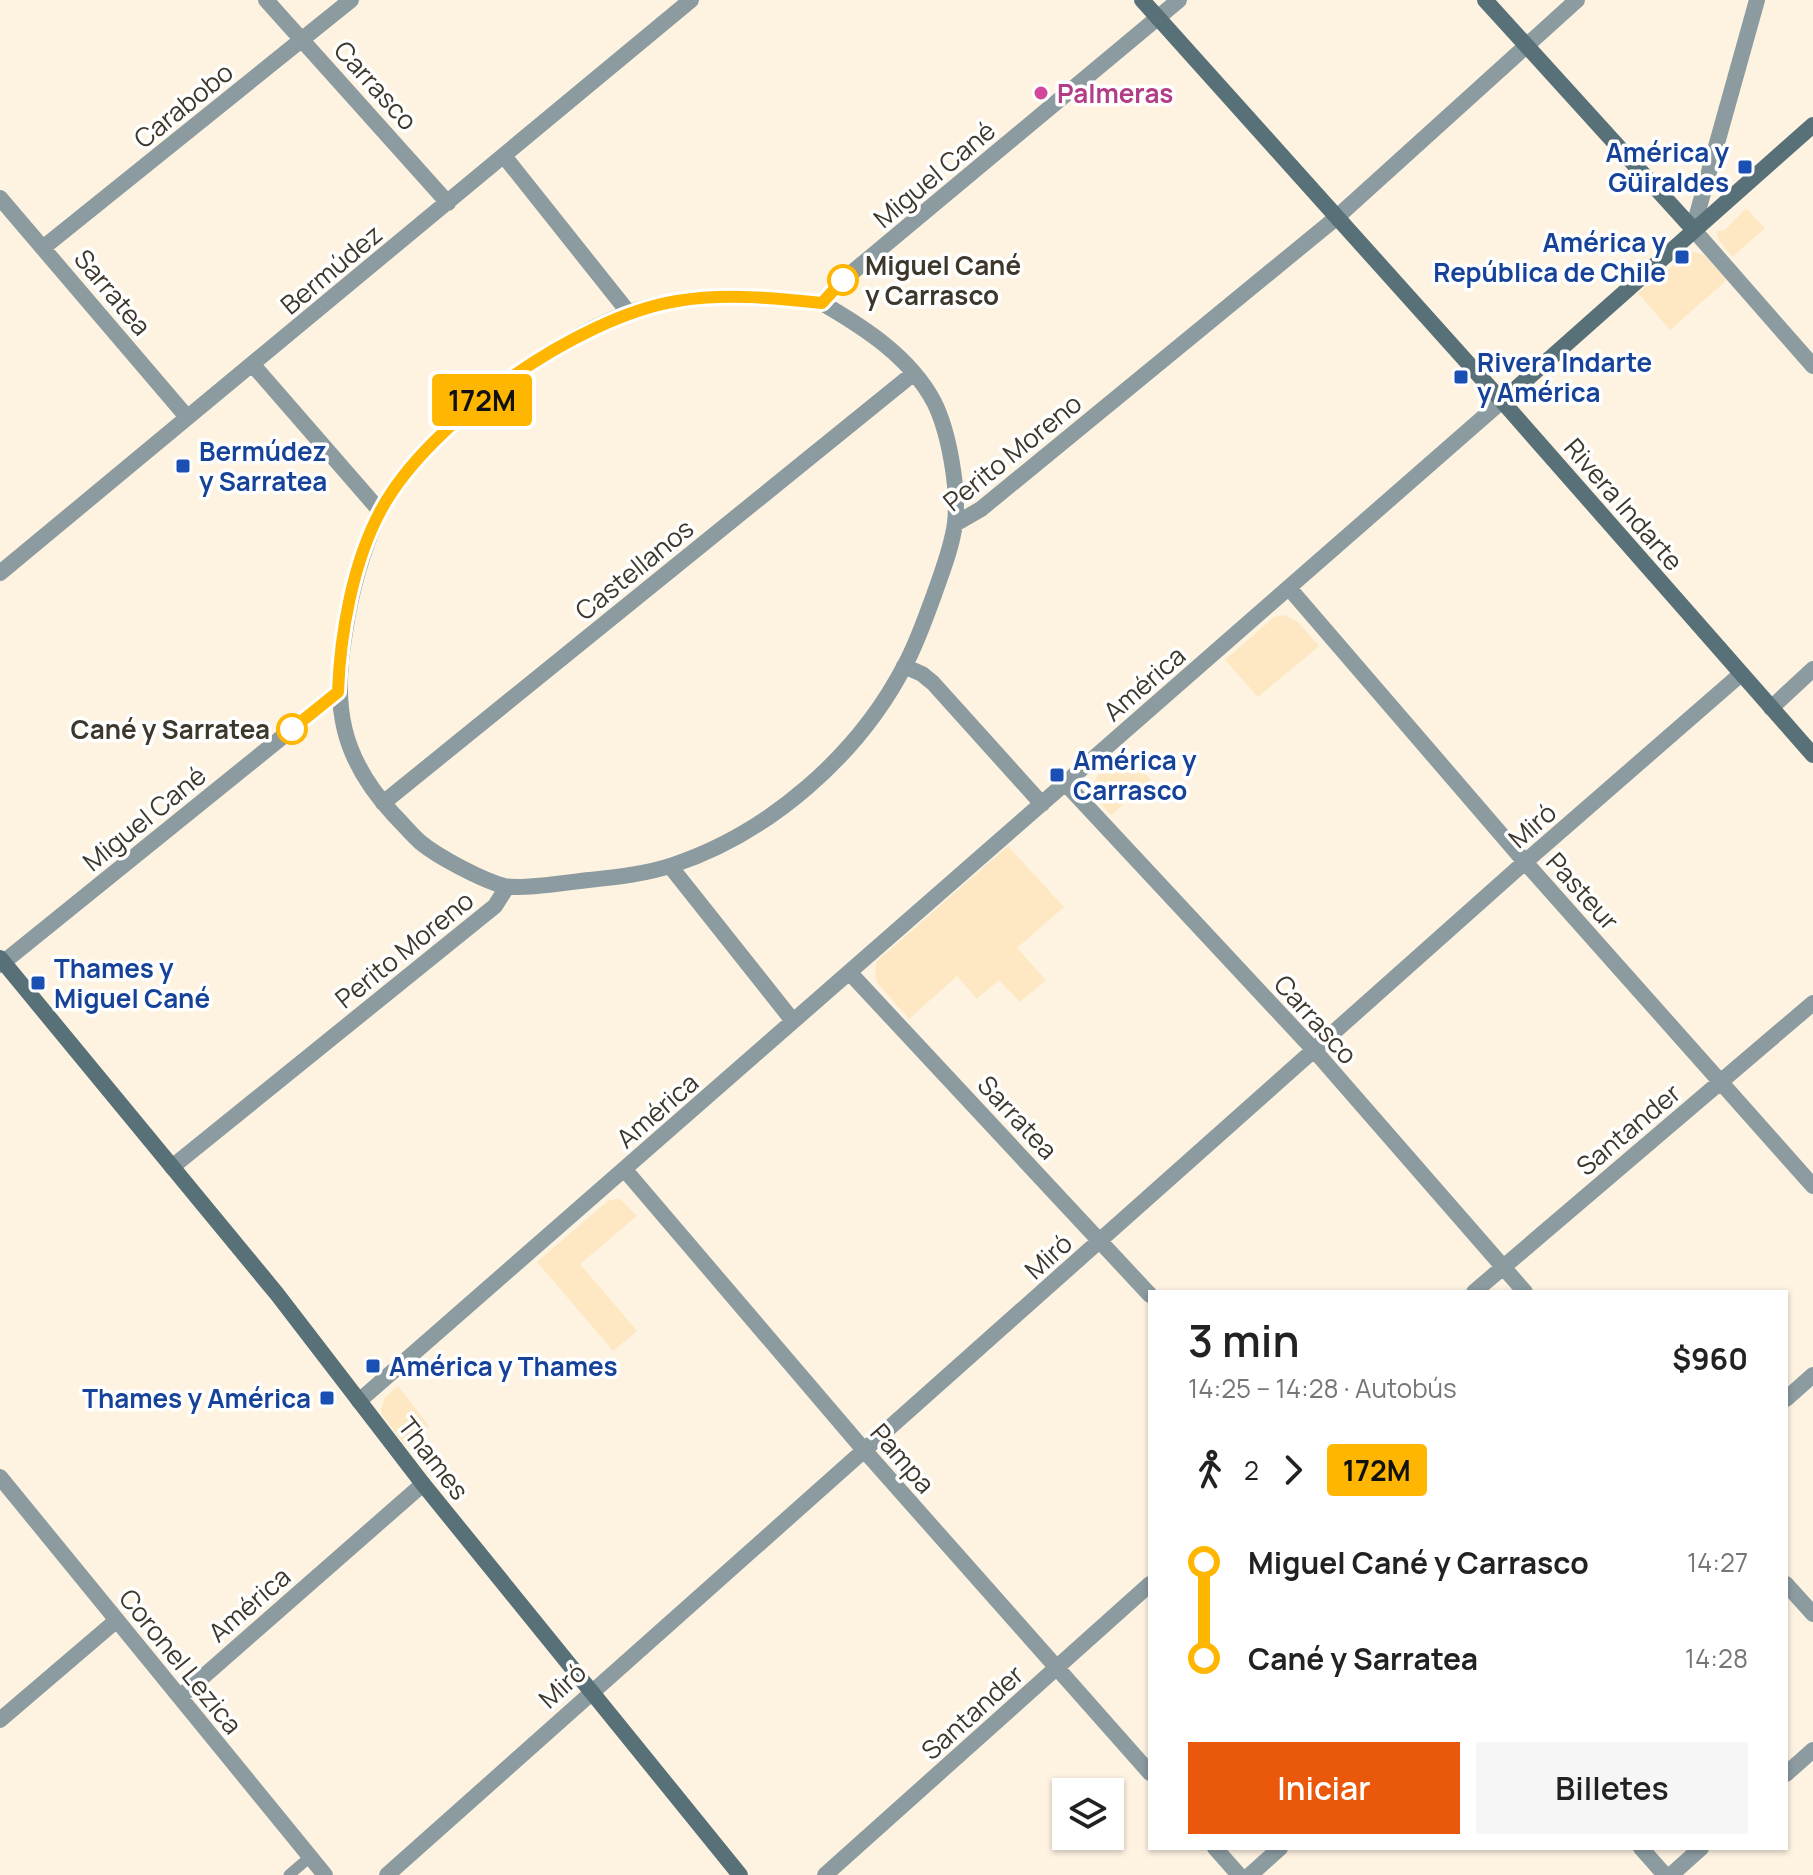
<!DOCTYPE html>
<html lang="es">
<head>
<meta charset="utf-8">
<style>
  body { margin:0; font-family:Manrope,sans-serif; background:#f6f6f6; color:#222; height:100vh; display:flex; flex-direction:column; font-size:30px; white-space:nowrap }
  * { box-sizing:border-box; margin:0 }
  p { font-size:26px; color:#767676 }
  .icon { flex:none; width:44px; height:44px; fill:none; stroke:currentColor; stroke-width:2; stroke-linecap:round; stroke-linejoin:round }
  .map { position:relative; flex:1; overflow:hidden }
  .sheet { position:absolute; left:1148px; top:1290px; width:640px; height:560px; display:flex; flex-direction:column; background:#fff; border-radius:0px; box-shadow:0 2px 6px #0004 }
  .sheet>* { flex:none }
  .badge { padding:0 16px; border-radius:6px; font-size:28px; line-height:52px }
  .buttons { position:absolute; left:1052px; top:1778px; display:grid; gap:16px }
  .buttons a { display:grid; place-items:center; width:72px; height:72px; border-radius:0px; background:#fff; box-shadow:0 2px 6px #0004; font-size:40px }
  .map>.badge { position:absolute; translate:-50% -50%; box-shadow:0 0 0 4px #fff }
  .legs { display:flex; align-items:center; gap:12px; height:88px; padding:0 40px; font-size:26px }
  .legs p { margin-inline-start:auto }
  .head { display:flex; align-items:center; justify-content:space-between; height:136px; padding:0 40px }
  h1 { font-size:44px; font-weight:600; line-height:60px }
  .cta { display:flex; gap:16px; margin-top:auto; padding:16px 40px }
  .cta a { flex:1; height:92px; border-radius:0px; background:#ea580c; color:#fff; font-size:32px; font-weight:600; line-height:92px; text-align:center }
  .cta a+a { background:#f6f6f6; color:#222 }
  ul { padding:0 40px; list-style:none }
  li { display:flex; align-items:center; gap:28px; height:96px; font-size:30px }
  li i { display:grid; place-items:center; width:12px; height:100%; margin:0 10px; background:currentColor }
  li i::after { content:''; width:20px; height:20px; margin:-10px; border:6px solid; border-radius:50%; background:#fff }
  li p { margin-inline-start:auto }
  li:first-child i { background:linear-gradient(#0000 50%,currentColor 0) }
  li:last-child i { background:linear-gradient(currentColor 50%,#0000 0) }
  .map>svg:first-child { display:block }
</style>
</head>
<body>
<div class="map">
<svg width="1813" height="1875" viewBox="0 0 1813 1875">
  <rect width="100%" height="100%" fill="#fef3e1"/>
  <path fill="#fee8c3" d="M1746,208L1765,228L1732,257L1719,240L1716,231L1725,230Z
    M1691,251L1704,255L1727,280L1670,330L1638,293Z
    M1284,615L1298,622L1319,646L1258,697L1225,660L1274,617Z
    M1123,749L1151,780L1111,815L1096,798L1093,786L1100,770Z
    M1008,846L1064,907L1017,948L1046,980L1020,1002L999,980L977,999L957,976L909,1019L879,985L875,977L876,962Z
    M620,1199L637,1216L580,1264L637,1331L613,1351L537,1262L609,1200Z
    M398,1386L429,1426L405,1445L382,1415L381,1409L385,1397Z"/>
  <g fill="none" stroke-linecap="round" stroke-linejoin="round">
    <path stroke="#8b9ba0" stroke-width="11" d="M289,1875L310,1857"/>
    <path stroke="#8b9ba0" stroke-width="16" d="M266,0L448,203
      M1757,0L1693,229L1813,366
      M504,156L629,313
      M0,198L187,417
      M44,247L351,0
      M822,303C865,328 910,357 934,402C949,432 959,489 955,523C952,547 942,572 934,595C925,619 917,643 905,665C858,756 769,833 673,865C646,874 617,877 589,880C569,882 522,890 504,886C482,880 438,857 420,842C411,834 403,824 394,815C341,758 332,706 345,632C351,591 362,552 379,514C415,436 547,344 625,314C688,290 757,296 822,303L843,280L1179,0
      M253,365L380,511
      M955,524L981,509L1336,218L1577,0
      M0,573L691,0
      M1289,588L1525,862L1813,1186
      M904,666L922,674L933,683L1042,804
      M1771,708L1813,669
      M1066,784L1314,1050L1525,1292
      M383,803L914,373
      M670,866L793,1021
      M0,965L338,692
      M850,973L1150,1295
      M172,1167L495,906L507,887
      M625,1170L864,1450L1150,1773
      M1474,1292L1813,1003
      M1786,1399L1813,1375
      M359,1401L1502,401
      M0,1477L325,1875
      M1786,1584L1813,1614
      M180,1697L423,1484
      M0,1720L117,1620
      M1786,1774L1813,1750
      M1215,1848L1239,1875
      M1641,1848L1665,1875
      M387,1875L1525,862L1741,674
      M825,1875L1150,1584
      M1250,1875L1280,1848
      M1671,1875L1701,1848"/>
    <path stroke="#587077" stroke-width="16" d="M1142,0L1502,401L1813,755
      M1485,0L1693,229
      M1502,401L1813,125
      M0,958L277,1294L423,1484L740,1875"/>
  </g>
  <g fill="none" stroke-linecap="round" stroke-linejoin="round">
    <g stroke="#fff" stroke-width="18">
      <path id="line-1" d="M292,729L338,692C340,634 353,561 381,510C428,422 578,317 677,301C725,293 774,298 822,303L843,280"/>
    </g>
    <use href="#line-1" stroke="#feb600" stroke-width="12"/>
  </g>
  <circle fill="#d1479c" stroke="#fff" stroke-width="3" cx="1041" cy="93" r="8"/>
  <g fill="#1a4fb4" stroke="#fff" stroke-width="3">
    <rect x="1737" y="159" width="16" height="16" rx="4"/>
    <rect x="1674" y="249" width="16" height="16" rx="4"/>
    <rect x="1453" y="369" width="16" height="16" rx="4"/>
    <rect x="175" y="458" width="16" height="16" rx="4"/>
    <rect x="1049" y="767" width="16" height="16" rx="4"/>
    <rect x="30" y="975" width="16" height="16" rx="4"/>
    <rect x="365" y="1358" width="16" height="16" rx="4"/>
    <rect x="319" y="1390" width="16" height="16" rx="4"/>
  </g>
  <g fill="#fff" stroke="#feb600" stroke-width="4">
    <circle cx="843" cy="280" r="14"/>
    <circle cx="292" cy="729" r="14"/>
  </g>
  <g text-anchor="middle" dominant-baseline="central" stroke-width="7" stroke-linejoin="round" paint-order="stroke">
    <g font-size="26" fill="#3e372b" stroke="#fff">
      <text transform="translate(376 85) rotate(48)">Carrasco</text>
      <text transform="translate(183 105) rotate(-39)">Carabobo</text>
      <text transform="translate(934 174) rotate(-40)">Miguel Cané</text>
      <text transform="translate(331 269) rotate(-40)">Bermúdez</text>
      <text transform="translate(113 292) rotate(50)">Sarratea</text>
      <text transform="translate(1012 452) rotate(-39)">Perito Moreno</text>
      <text transform="translate(1624 504) rotate(49)">Rivera Indarte</text>
      <text transform="translate(634 569) rotate(-39)">Castellanos</text>
      <text transform="translate(1144 683) rotate(-41)">América</text>
      <text transform="translate(144 818) rotate(-39)">Miguel Cané</text>
      <text transform="translate(1532 825) rotate(-41)">Miró</text>
      <text transform="translate(1583 891) rotate(48)">Pasteur</text>
      <text transform="translate(404 949) rotate(-39)">Perito Moreno</text>
      <text transform="translate(1316 1019) rotate(48)">Carrasco</text>
      <text transform="translate(657 1110) rotate(-41)">América</text>
      <text transform="translate(1018 1117) rotate(47)">Sarratea</text>
      <text transform="translate(1628 1129) rotate(-40)">Santander</text>
      <text transform="translate(1048 1256) rotate(-42)">Miró</text>
      <text transform="translate(434 1458) rotate(52)">Thames</text>
      <text transform="translate(903 1458) rotate(49)">Pampa</text>
      <text transform="translate(249 1604) rotate(-41)">América</text>
      <text transform="translate(181 1661) rotate(51)">Coronel Lezica</text>
      <text transform="translate(562 1685) rotate(-42)">Miró</text>
      <text transform="translate(972 1712) rotate(-42)">Santander</text>
    </g>
    <g font-size="26" font-weight="bold" fill="#b23c85" stroke="#fff" text-anchor="start">
      <text x="1057" y="93">Palmeras</text>
    </g>
    <g font-size="26" font-weight="bold" fill="#164399" stroke="#fff" text-anchor="start">
      <text x="1729" y="152" text-anchor="end">América y<tspan x="1729" dy="30">Güiraldes</tspan></text>
      <text x="1666" y="242" text-anchor="end">América y<tspan x="1666" dy="30">República de Chile</tspan></text>
      <text x="1477" y="362">Rivera Indarte<tspan x="1477" dy="30">y América</tspan></text>
      <text x="199" y="451">Bermúdez<tspan x="199" dy="30">y Sarratea</tspan></text>
      <text x="1073" y="760">América y<tspan x="1073" dy="30">Carrasco</tspan></text>
      <text x="54" y="968">Thames y<tspan x="54" dy="30">Miguel Cané</tspan></text>
      <text x="389" y="1366">América y Thames</text>
      <text x="311" y="1398" text-anchor="end">Thames y América</text>
    </g>
    <g font-size="26" font-weight="bold" fill="#3e372b" stroke="#fff" text-anchor="start">
      <text x="865" y="265">Miguel Cané<tspan x="865" dy="30">y Carrasco</tspan></text>
      <text x="270" y="729" text-anchor="end">Cané y Sarratea</text>
    </g>
  </g>
</svg>
<div class="buttons">
<a><svg class="icon" aria-label="layers" viewBox="0 0 24 24"><path d="M12 4l9 5-9 5-9-5zM3 14l9 5 9-5"/></svg></a>
</div>
<b class="badge" style="left:482px;top:400px;background:#feb600;color:#111">172M</b>
<section class="sheet">
<div class="head"><div><h1>3 min</h1><p>14:25 – 14:28 · Autobús</p></div><b>$960</b></div>
<div class="legs"><svg class="icon" aria-label="walk" viewBox="0 0 24 24"><circle cx="13" cy="4" r="2"/><path d="M13 8l-2 6 4 7M11 14l-3 7M7 12l3-4h3l4 4"/></svg>2<svg class="icon" aria-label="forward" viewBox="0 0 24 24"><path d="M9 5l7 7-7 7"/></svg><b class="badge" style="background:#feb600;color:#111">172M</b></div>
<ul>
<li><i style="color:#feb600"></i><b>Miguel Cané y Carrasco</b><p>14:27</p></li>
<li><i style="color:#feb600"></i><b>Cané y Sarratea</b><p>14:28</p></li>
</ul>
<div class="cta"><a>Iniciar</a><a>Billetes</a></div>
</section>
</div>
</body>
</html>
